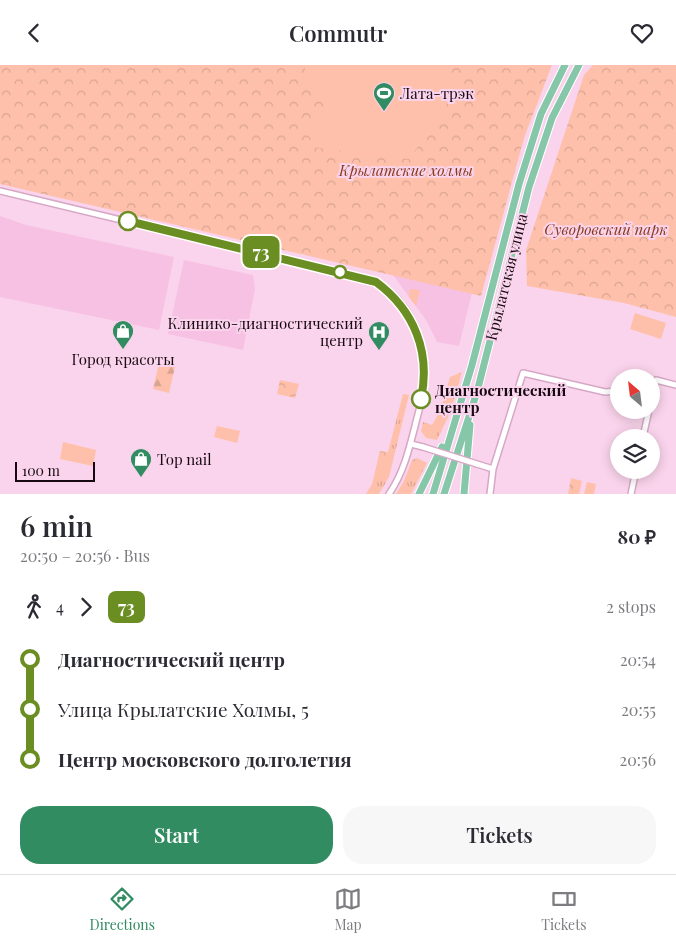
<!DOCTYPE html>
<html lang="en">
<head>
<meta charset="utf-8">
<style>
  body { margin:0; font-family:"Playfair Display",serif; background:#f7f7f7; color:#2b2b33; height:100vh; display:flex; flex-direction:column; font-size:19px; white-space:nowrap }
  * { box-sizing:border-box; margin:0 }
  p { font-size:16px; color:#7c7c81 }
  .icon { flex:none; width:28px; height:28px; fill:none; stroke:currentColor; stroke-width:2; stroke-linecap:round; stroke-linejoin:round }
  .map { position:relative; height:429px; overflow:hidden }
  .details { display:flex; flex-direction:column; background:#fff; flex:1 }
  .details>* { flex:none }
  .badge { padding:0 10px; border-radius:8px; font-size:18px; line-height:32px }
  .needle { width:32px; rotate:332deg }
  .fabs { position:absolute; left:610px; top:304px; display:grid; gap:10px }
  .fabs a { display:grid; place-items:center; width:50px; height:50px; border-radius:50%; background:#fff; box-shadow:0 2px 12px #0003; font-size:25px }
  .scale { position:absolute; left:15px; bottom:12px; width:80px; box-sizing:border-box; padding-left:5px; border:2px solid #170812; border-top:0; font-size:14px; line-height:18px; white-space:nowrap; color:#170812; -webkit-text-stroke:4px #fad4ec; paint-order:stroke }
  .map>.badge { position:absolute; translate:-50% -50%; box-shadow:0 0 0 2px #fff }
  .legs { display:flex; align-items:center; gap:8px; height:55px; padding:0 20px; font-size:16px }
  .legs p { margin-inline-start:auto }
  .overview { display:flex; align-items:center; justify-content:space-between; height:85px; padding:0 20px }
  h1 { font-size:28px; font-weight:600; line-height:38px }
  .primary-button { display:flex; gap:10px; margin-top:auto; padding:10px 20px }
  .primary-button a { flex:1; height:58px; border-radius:20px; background:#318c62; color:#fff; font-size:20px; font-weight:600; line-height:58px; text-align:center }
  .primary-button a+a { background:#f7f7f7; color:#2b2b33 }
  ul { padding:0 20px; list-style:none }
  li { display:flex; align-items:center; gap:18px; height:50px; font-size:19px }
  li i { display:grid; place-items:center; width:8px; height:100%; margin:0 6px; background:currentColor }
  li i::after { content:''; width:12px; height:12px; margin:-6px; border:4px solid; border-radius:50%; background:#fff }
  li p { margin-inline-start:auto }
  li:first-child i { background:linear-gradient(#0000 50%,currentColor 0) }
  li:last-child i { background:linear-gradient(currentColor 50%,#0000 0) }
  header { display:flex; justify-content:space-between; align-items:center; height:65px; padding:0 20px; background:#fff; font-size:22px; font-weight:600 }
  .menu { display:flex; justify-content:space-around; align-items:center; height:70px; border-top:1px solid #e1e1e2; background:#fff; font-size:14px; color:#7c7c81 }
  .menu a { display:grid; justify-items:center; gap:2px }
  .menu .active { color:#318c62 }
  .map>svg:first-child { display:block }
</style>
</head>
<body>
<header><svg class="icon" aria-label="back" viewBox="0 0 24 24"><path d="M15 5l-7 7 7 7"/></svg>Commutr<svg class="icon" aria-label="heart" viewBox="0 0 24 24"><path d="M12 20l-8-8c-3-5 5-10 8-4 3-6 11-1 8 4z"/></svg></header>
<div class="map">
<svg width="676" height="429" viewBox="0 0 676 429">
  <defs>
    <pattern id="grass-tufts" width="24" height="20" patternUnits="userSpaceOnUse" patternTransform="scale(1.25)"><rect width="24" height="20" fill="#fec0aa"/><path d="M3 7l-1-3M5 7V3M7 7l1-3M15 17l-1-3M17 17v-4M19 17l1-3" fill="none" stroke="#d9a491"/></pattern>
    <pattern id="forest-firs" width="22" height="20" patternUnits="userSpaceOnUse" patternTransform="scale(1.25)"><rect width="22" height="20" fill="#fec0aa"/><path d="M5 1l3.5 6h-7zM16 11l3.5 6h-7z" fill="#d9a491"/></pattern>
    <pattern id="park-crowns" width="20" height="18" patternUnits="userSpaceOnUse" patternTransform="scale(1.25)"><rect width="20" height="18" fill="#fec0aa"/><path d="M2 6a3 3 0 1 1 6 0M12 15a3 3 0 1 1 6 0" fill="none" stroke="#d9a491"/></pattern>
  </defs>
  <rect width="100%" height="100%" fill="#fad4ec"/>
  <path fill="#f7c1e4" d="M0,151L26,160L174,192L159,265L0,232Z
    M184,195L253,210L255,224L243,285L168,269Z
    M393,210L472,228L459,281L437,277L426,255Z"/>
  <path fill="url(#grass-tufts)" d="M412,224L420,225L416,241L409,232V225Z
    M462,307L451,346L437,375L426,373L421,366L423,357L432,360L440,346L450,312Z
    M403,329L409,330L389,412L379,429H366L372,419L380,386L388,387Z
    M417,393L427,398L411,429H396L404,416L412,395Z"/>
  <path fill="url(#forest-firs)" d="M159,298L175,302L169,328L153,324Z"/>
  <path fill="url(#park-crowns)" d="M0,0H552L524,73L481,231L0,119Z
    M593,0H676V252L624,238L527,221L526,185L584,10Z
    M280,315L299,319L295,333L277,329Z
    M380,386L388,388L385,401L377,399Z
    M571,413L582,416L579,429H568Z"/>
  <path fill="#fec0aa" d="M306,0H453L446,43L409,94L312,82L307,55L326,52V27L300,23Z
    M635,248L666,258L661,274L630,264Z
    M217,361L240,366L237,378L214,372Z
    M63,377L96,385L93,401L60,394Z
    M587,417L596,419L594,429H584Z"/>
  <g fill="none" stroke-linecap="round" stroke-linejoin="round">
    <g stroke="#d6a8c6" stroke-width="8">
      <path id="minor" d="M0,126L354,211C361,213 370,214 376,218C412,236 428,282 424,320C423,334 418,348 415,361C409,385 403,409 389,429
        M651,333L656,315L676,320
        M643,372L649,345
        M411,379L423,382
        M477,399L493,404
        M490,429L493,404L523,308L605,327L619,326
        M631,429L636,405"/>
    </g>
    <g stroke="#fff" stroke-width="9">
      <path id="major" d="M419,429L442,382
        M433,429L472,300L519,119L541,49L565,0
        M444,429L477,327L529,122L552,53L579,0
        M464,429L470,360"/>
    </g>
    <use href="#minor" stroke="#fff" stroke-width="5"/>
    <use href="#major" stroke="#86c6a9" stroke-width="7"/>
    <g stroke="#d6a8c6" stroke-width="8" stroke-linecap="butt">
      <path id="minor-bridge" d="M423,382L477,399"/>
    </g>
    <use href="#minor-bridge" stroke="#fff" stroke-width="5"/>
  </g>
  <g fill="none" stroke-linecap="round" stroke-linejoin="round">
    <g stroke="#fff" stroke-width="11">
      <path id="line-1" d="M128,156L376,217C414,245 431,287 421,334"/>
    </g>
    <use href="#line-1" stroke="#6b8e23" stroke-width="8"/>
  </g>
  <defs>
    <g id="stadium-pin" transform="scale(1.125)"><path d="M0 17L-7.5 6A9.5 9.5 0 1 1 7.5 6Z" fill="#318c62" stroke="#fad4ec"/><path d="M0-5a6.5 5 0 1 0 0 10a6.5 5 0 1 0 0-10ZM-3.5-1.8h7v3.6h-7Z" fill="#fff"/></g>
    <g id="shop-pin" transform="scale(1.125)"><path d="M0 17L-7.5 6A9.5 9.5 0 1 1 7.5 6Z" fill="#318c62" stroke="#fad4ec"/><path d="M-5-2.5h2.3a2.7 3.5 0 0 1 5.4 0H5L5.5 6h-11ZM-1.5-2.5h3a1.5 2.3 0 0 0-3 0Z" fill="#fff"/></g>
    <g id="hospital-pin" transform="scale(1.125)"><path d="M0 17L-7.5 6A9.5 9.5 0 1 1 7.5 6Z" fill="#318c62" stroke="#fad4ec"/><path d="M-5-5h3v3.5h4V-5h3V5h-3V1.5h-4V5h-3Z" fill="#fff"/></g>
  </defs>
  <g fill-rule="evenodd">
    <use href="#stadium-pin" x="384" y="28"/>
    <use href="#shop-pin" x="123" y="266"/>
    <use href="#hospital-pin" x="379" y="267"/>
    <use href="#shop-pin" x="141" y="394"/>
  </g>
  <g fill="#fff" stroke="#6b8e23" stroke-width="2.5">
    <circle cx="128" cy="156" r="9"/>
    <circle cx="340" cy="207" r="6"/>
    <circle cx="421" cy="334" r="9"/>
  </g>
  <g text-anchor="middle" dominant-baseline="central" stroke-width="4" stroke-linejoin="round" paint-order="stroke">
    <g font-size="15" fill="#170812" stroke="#fad4ec" text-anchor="start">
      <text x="400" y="28">Лата-трэк</text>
      <text x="363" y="258" text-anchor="end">Клинико-диагностический<tspan x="363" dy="17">центр</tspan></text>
      <text x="123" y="294" text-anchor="middle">Город красоты</text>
      <text x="157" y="394">Top nail</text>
    </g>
    <g font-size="15" font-style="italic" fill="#88391b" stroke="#fad4ec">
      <text x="406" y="105">Крылатские холмы</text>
      <text x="606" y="164">Суворовский парк</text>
    </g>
    <g font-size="15" fill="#170812" stroke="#fad4ec">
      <text transform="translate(506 212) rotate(-76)">Крылатская улица</text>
    </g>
    <g font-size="15" font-weight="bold" fill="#170812" stroke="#fad4ec" text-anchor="start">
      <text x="435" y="325">Диагностический<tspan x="435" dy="17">центр</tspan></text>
    </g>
  </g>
</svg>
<div class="fabs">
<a><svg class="needle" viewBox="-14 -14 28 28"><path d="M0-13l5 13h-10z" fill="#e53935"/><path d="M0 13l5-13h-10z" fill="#7c7c81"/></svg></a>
<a><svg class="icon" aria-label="layers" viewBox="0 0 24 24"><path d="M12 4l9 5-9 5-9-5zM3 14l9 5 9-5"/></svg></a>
</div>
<div class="scale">100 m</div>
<b class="badge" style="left:261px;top:187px;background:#6b8e23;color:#fff">73</b>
</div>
<section class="details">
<div class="overview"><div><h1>6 min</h1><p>20:50 – 20:56 · Bus</p></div><b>80 ₽</b></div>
<div class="legs"><svg class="icon" aria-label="walk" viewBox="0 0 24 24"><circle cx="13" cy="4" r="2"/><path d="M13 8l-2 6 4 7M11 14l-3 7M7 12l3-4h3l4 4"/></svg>4<svg class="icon" aria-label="forward" viewBox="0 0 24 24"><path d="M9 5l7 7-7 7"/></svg><b class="badge" style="background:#6b8e23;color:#fff">73</b><p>2 stops</p></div>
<ul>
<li><i style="color:#6b8e23"></i><b>Диагностический центр</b><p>20:54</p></li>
<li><i style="color:#6b8e23"></i><span>Улица Крылатские Холмы, 5</span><p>20:55</p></li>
<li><i style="color:#6b8e23"></i><b>Центр московского долголетия</b><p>20:56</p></li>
</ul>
<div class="primary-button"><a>Start</a><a>Tickets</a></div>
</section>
<nav class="menu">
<a class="active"><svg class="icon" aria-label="directions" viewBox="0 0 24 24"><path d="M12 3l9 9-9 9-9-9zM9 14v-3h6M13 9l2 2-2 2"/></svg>Directions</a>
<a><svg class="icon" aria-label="map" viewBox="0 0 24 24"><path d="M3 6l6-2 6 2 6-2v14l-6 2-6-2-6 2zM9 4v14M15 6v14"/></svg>Map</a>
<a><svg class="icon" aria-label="tickets" viewBox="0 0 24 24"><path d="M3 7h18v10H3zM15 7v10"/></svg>Tickets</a>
</nav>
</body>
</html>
